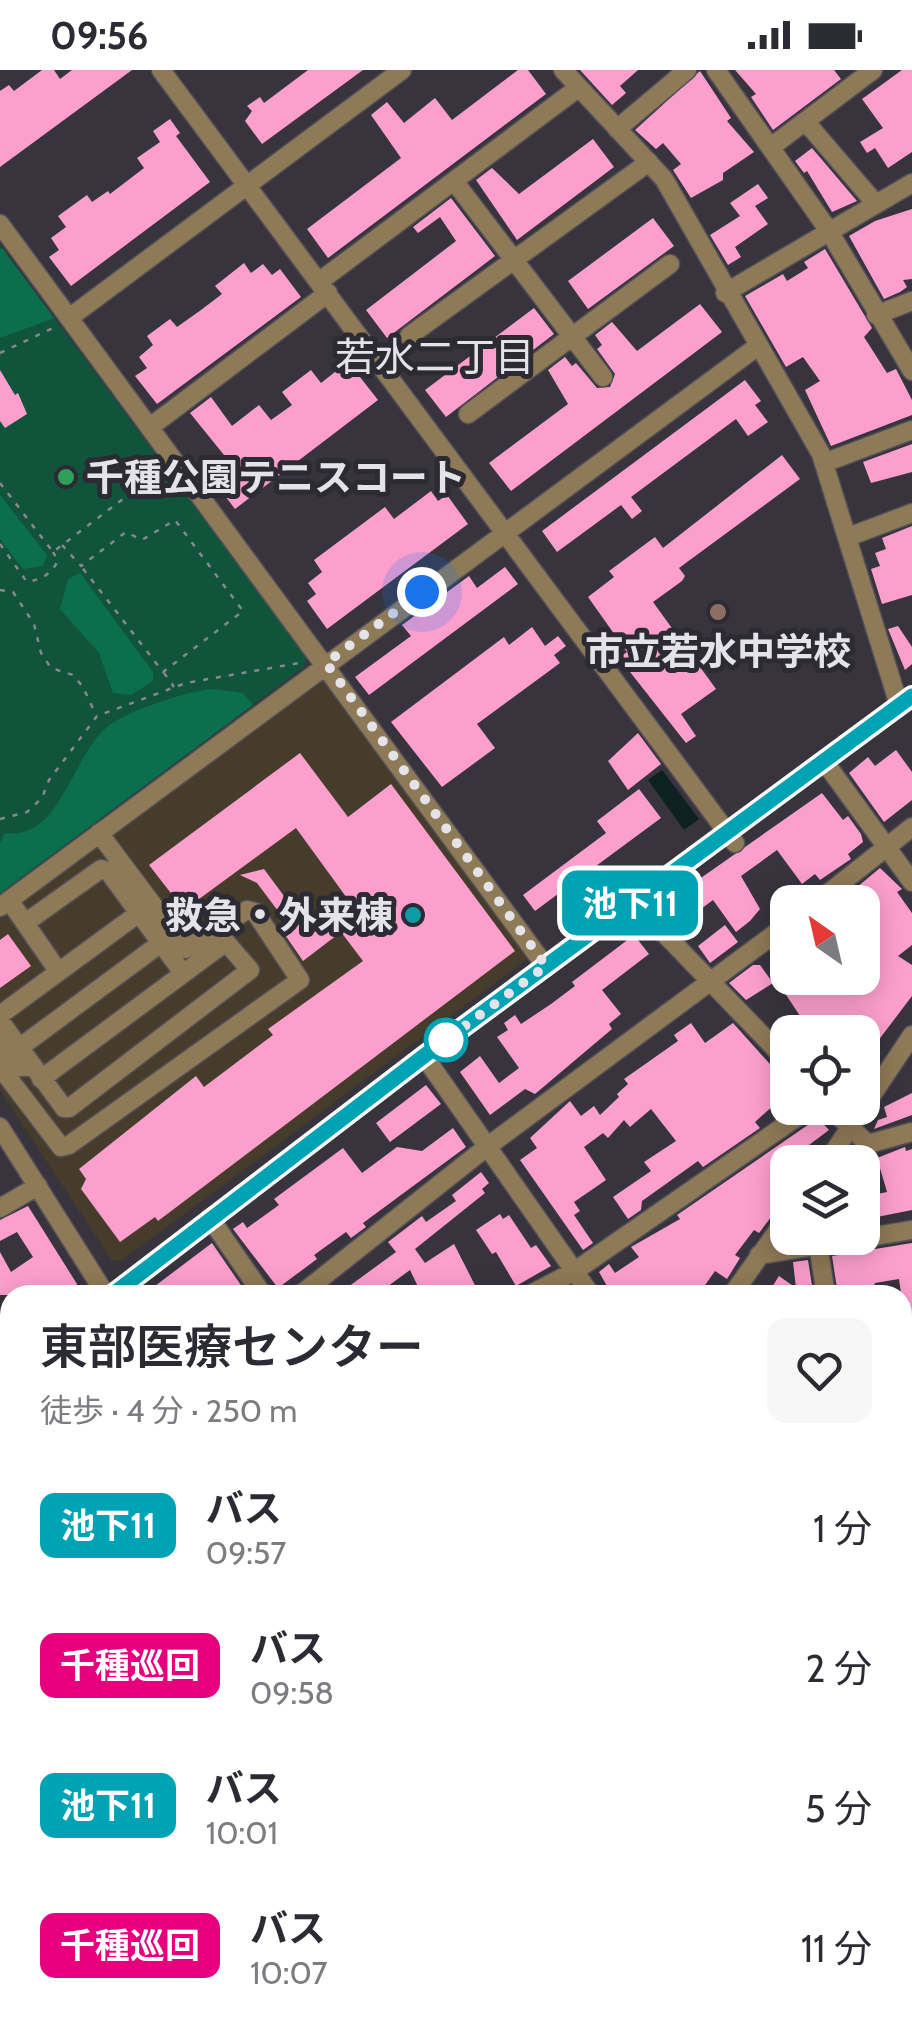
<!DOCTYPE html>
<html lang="ja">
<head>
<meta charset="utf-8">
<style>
  body { margin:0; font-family:Cabin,"Noto Sans JP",sans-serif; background:#f7f7f7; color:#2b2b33; height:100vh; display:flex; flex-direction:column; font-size:38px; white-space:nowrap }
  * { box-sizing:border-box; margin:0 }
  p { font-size:32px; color:#7c7c81 }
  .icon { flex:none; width:55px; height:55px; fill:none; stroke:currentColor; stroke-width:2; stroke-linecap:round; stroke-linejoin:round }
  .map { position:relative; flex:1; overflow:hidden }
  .panel { position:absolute; left:0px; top:1215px; width:912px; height:752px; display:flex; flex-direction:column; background:#fff; border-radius:30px 30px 0 0; box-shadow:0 5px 25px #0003 }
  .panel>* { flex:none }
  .badge { padding:0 20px; border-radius:15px; font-size:35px; line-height:65px }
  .needle { width:65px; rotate:326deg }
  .buttons { position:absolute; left:770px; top:815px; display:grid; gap:20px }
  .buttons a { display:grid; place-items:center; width:110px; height:110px; border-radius:20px; background:#fff; box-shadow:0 5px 25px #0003; font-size:50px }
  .you { position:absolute; width:50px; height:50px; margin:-25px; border:8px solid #fff; border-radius:50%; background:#1a73e8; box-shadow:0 0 0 15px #1a73e833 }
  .map>.badge { position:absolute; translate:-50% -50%; box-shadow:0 0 0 5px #fff }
  .round { display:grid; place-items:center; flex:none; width:105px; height:105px; border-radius:20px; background:#f7f7f7 }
  .head { display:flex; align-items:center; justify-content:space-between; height:170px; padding:0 40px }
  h1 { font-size:48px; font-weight:600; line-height:75px }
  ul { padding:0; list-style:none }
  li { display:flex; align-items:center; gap:30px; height:140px; padding:0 40px }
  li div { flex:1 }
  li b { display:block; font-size:38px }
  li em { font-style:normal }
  li .badge { min-width:110px; font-weight:700; text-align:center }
  .status { display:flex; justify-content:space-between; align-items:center; height:70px; padding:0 50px; background:#fff; direction:ltr }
  .status svg { height:28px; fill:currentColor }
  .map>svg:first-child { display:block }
</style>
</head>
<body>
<div class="status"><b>09:56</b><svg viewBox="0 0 49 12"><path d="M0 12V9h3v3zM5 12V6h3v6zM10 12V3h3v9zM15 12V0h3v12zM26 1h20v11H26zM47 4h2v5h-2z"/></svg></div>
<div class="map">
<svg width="912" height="1967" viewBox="0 0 912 1967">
  <rect width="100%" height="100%" fill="#37343e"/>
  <path fill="#463846" d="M912,1299V1836L902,1822V1301Z"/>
  <path fill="#453c2b" d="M317,611L325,613L526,882V890L121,1191L111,1189L0,1021V848Z"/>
  <path fill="#11543c" d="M0,175L306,586L305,596L0,824Z"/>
  <path fill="#0b6e4d" d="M2,178L54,248L0,268V180Z
    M0,425L47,485L43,496L23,499L0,469Z
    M80,503L153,602V611L131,625L113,623L99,583L60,539L68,509Z
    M213,619L243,623L253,635L0,823V773L5,763C60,771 71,688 106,658C125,641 187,621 213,619Z"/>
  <path fill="#0e2022" d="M662,700L699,749L684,760L648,710Z"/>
  <path fill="#fc9fcd" d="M42,0H54L60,9L72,0H132L0,97V21L9,15L14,21Z
    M308,0H363L262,74L245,51L252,41L247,36L260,27L264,33Z
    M518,0H528L546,24L328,188L307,159L401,88L371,45L387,32L404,53L435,28L452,50Z
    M580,0H638L620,16L626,23L612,35Z
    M735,0H834L841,9L773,60L751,27L756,24Z
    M902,0H912V82L888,98L875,78L867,83L860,72L883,58L862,29Z
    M700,1L731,48L727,51L754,82L723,103V110L691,128L673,100L681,94L663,73L656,79L635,60Z
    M170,49L180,63L176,66L210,112L71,216L49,187L59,180L51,168L66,157L58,146L87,125L92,132L108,121L110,124L144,98L137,88L160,72L153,61Z
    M593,69L614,97L517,170L476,110L492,98L519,124Z
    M812,78L857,131L832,142L807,101L804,103L795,91Z
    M758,114L768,128L755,136L768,154L735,177L741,187L728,195L710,165L740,146L730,133Z
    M451,128L495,186L387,268L366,240L456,171L440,147L418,163L413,157Z
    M912,139V209L903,210L907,217L900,222L884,229L849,166L875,151Z
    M653,148L674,176L588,239L568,211Z
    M825,179L872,258L864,267L887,303L896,299L912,330V345L831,376L805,320L820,311L803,287L786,297L745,226L783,204L787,211L808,198L804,192Z
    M244,193L251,203L263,194L272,205L280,199L301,227L157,334L135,306L147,298L139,287L153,275L147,266L170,249L177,257L201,240L222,224L215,216Z
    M700,234L722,262L511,421L489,393L568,334L548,300L565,287L572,296L576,293L597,318L610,317L615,304L597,279L602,275L595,265L612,252L637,281Z
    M534,238L554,264L446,347L425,320Z
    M340,298L348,308L356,302L378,330L235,439L213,410L224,401L216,391L224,385L190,343L211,327L232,356L259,335L271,350L292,335L282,322L311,300L321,313Z
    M0,300L15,325L18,323L27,344L5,358L0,351Z
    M745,310L761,331L755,335L768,352L748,366L736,349L631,427L642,441L632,449L621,435L557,482L542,461Z
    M912,374V402L871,413L863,392Z
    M782,385L800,409L679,498L685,506L682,511L653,532L716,619L681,644L696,666L686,673L619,588L627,582L588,527L614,507L609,501L655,467L663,478Z
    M431,421L438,431L447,425L468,454L327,559L307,531L316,524L308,513L322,502L314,490L385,437L394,449Z
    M912,456V525L882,534L871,499L880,496L875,483L886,479L882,468Z
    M505,497L518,514L369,625L355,607L411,566L402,555L469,506L477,518Z
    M898,556L912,577V594L905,600L888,559Z
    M532,557L545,576L558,566L566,576L554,585L560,593L477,654L495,678L442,717L391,652L504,567L509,575Z
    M638,663L661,694L628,720L608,691Z
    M896,680L912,702V730L884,752L849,703L868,687L875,696Z
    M300,683L348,747L391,714L515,881L158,1151L155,1147L120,1172L81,1119L86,1109L79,1099L196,1006L204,1017L273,965L268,959L363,891L341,862L303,891L283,862L290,857L257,813L240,805L264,799L312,864L352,835L296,758L184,840L149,795Z
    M639,719L661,748L535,841L523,825L606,763L597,751Z
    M822,723L843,750L848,746L861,764L863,772L848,784L851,789L820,810L815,804L802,814L777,780L741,806L760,839L750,851L736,862L713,830L677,857L664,840L665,833Z
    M880,798L902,819L897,822L912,843V875L898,886L912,895V926L862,992V962H792L804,952L775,908H795L802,916L814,908H831L841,914L845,908H862V832H839Z
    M725,855L738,872L710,893L698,876Z
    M8,864L31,896L0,918V870Z
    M634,865L649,884L602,920L621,944L609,954L612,959L535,1024L525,1019L490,1045L460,1002L480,986L499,1013L519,998L497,967L508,960L504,953L515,945L521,954L551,934L575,916L572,912Z
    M753,895H760L773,913L746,930L729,913Z
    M691,953L705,973L733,953L788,1014V1022L755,1052L760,1058L703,1097L698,1091L642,1131L641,1140L628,1149L613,1127L651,1101L644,1092L676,1071L651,1039L630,1057L624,1050L608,1068L603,1063L584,1077L606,1110L574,1132L580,1141L574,1145L593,1173L583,1180L520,1090L537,1078L530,1068L570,1031L581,1046L594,1036L600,1045L619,1027L617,1024L628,1014L624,1009L678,971L674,965Z
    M426,1015L441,1034L390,1072L376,1053Z
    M912,1023V1045L874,1059L878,1050L887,1047L884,1037Z
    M818,1048L829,1060L809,1075L817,1081L810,1092L799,1084L793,1092H788V1125L759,1163L754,1160L735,1185L740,1188L727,1209L715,1201L698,1225H612L599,1202L609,1194L615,1203L639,1187L631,1177L680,1149L677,1145Z
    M453,1058L466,1077L363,1153L366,1157L351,1168L346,1162L314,1185L317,1189L278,1218L233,1159L243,1152L247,1158L279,1135L274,1129L343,1078L362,1103L397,1077L422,1081Z
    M905,1077L906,1081L912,1079V1140L872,1148L873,1154L862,1155V1127L887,1122L877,1088Z
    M481,1102L489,1113L482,1119L485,1123L415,1179L425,1193L454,1174L480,1225H422L410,1200L376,1225H337L396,1182L388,1172L422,1146L426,1152L456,1131L452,1125Z
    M28,1136L77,1214L74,1225H0V1182L11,1202L33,1187L17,1162L0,1171V1150Z
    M500,1144L503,1149L509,1145L531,1178L536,1175L551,1196L516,1216L496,1182L492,1184L476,1160Z
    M212,1173L245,1221L239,1225H143Z
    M912,1173V1243L904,1244L899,1209L875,1213L872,1221L838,1225L832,1186Z
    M808,1190L813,1222L783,1225L772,1217L779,1206L796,1218L793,1192Z"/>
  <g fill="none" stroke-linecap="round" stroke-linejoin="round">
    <g stroke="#535059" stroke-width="21">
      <path id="minor" d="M161,0L735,773
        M563,0L664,109L821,384L899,635
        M716,0L829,161L912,301
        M805,51L876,134
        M617,59L687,0
        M771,77L873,0
        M454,111L603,307
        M0,154L546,897
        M320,211L578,18
        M725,223L912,113
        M876,245L912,231
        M69,248L402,0
        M409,266L649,92
        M468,344L670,194
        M150,357L328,223
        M824,393L912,360
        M848,467L912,443
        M824,691L912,812
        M9,830L58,901
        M633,831L788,992
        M817,832L912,757
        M0,837L758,276
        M25,853L101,799L108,801L183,903
        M0,945L139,843
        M0,951L64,1038H69L250,900L226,872L41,1009
        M0,975L17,997H33
        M19,978L161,873
        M424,986L591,1225
        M0,997L61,1077L69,1075L300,910L255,842L247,840L186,879L99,763
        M830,1038L868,1074L912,1062
        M0,1057L106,1225
        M827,1092L912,965
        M0,1138L38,1116
        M210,1148L263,1225
        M817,1168L826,1225
        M759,1185L912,1160
        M112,1225L424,986L912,626
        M300,1225L488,1076L788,854
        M529,1225L575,1201L810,1038
        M732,1225L788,1146
        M902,1287L912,1285
        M0,1303L10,1298
        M0,1456L10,1453
        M0,1536L10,1535
        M0,1583L10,1609
        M902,1623L912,1617
        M902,1666L912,1680
        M0,1815L10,1811
        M0,1908L10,1929
        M902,1910L912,1909
        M291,1958L299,1967
        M429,1958L435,1967
        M575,1958L578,1967
        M732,1958L735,1967
        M837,1958L840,1967
        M8,1967L31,1958
        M164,1967L173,1958
        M459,1967L484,1958"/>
    </g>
    <path stroke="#89878f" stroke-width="2.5" stroke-dasharray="5 8" stroke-linecap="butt" d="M0,283L53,258
      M0,413L53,482L161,400
      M0,474L27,512C42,509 50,505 58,491L53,482
      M62,475L81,496L126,462L142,470L175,450L243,541L163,602L81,496
      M0,520L13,522L34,554L41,583L51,598L73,605L83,617L96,645
      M164,603L174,617
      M0,749L27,742L42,728L49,710L97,646L186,613L299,593"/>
    <use href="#minor" stroke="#8f7a57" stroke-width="18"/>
  </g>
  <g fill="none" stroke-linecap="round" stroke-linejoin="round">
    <g stroke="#fff" stroke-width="22">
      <path id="line" d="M112,1225L424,986L912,626"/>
    </g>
    <use href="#line" stroke="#00a3b4" stroke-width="15"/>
    <path stroke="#e4e3e9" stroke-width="10" stroke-dasharray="0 18" d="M422,522L326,593L546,896L446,970"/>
  </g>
  <circle fill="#2e9e5b" stroke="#2c2a33" stroke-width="4" cx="66" cy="407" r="10"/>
  <circle fill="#8d6e63" stroke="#2c2a33" stroke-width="4" cx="718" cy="542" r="10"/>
  <circle fill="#0f9aa8" stroke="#2c2a33" stroke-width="4" cx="413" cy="845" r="10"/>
  <circle fill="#fff" stroke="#00a3b4" stroke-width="5" cx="446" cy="970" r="20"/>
  <g text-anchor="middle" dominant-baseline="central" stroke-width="10" stroke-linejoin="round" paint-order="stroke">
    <g font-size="38" font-weight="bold" fill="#e4e3e9" stroke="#2c2a33" text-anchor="start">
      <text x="86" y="407">千種公園テニスコート</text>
      <text x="718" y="581" text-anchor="middle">市立若水中学校</text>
      <text x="393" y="845" text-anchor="end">救急・外来棟</text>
    </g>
    <g font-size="40" fill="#e4e3e9" stroke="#2c2a33">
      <text x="435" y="286">若水二丁目</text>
    </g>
  </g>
</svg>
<div class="buttons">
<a><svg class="needle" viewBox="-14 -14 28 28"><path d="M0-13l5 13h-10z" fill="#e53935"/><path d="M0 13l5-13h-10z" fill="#7c7c81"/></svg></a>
<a><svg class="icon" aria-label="locate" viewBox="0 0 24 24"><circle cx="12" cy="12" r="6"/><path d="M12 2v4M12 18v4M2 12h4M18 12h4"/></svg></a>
<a><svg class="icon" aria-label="layers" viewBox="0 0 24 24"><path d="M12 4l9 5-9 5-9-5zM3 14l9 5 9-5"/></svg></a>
</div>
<div class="you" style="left:422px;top:522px"></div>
<b class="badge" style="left:630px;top:833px;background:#00a3b4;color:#fff">池下11</b>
<section class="panel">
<div class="head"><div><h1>東部医療センター</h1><p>徒歩 · 4 分 · 250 m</p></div><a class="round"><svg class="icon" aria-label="heart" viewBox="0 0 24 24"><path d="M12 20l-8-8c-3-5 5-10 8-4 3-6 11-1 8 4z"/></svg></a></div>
<ul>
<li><span class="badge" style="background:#00a3b4;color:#fff">池下11</span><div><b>バス</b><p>09:57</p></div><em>1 分</em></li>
<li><span class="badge" style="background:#e6007e;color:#fff">千種巡回</span><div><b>バス</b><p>09:58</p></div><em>2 分</em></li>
<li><span class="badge" style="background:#00a3b4;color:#fff">池下11</span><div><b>バス</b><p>10:01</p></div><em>5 分</em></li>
<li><span class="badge" style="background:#e6007e;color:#fff">千種巡回</span><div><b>バス</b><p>10:07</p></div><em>11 分</em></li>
</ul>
</section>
</div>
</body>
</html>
